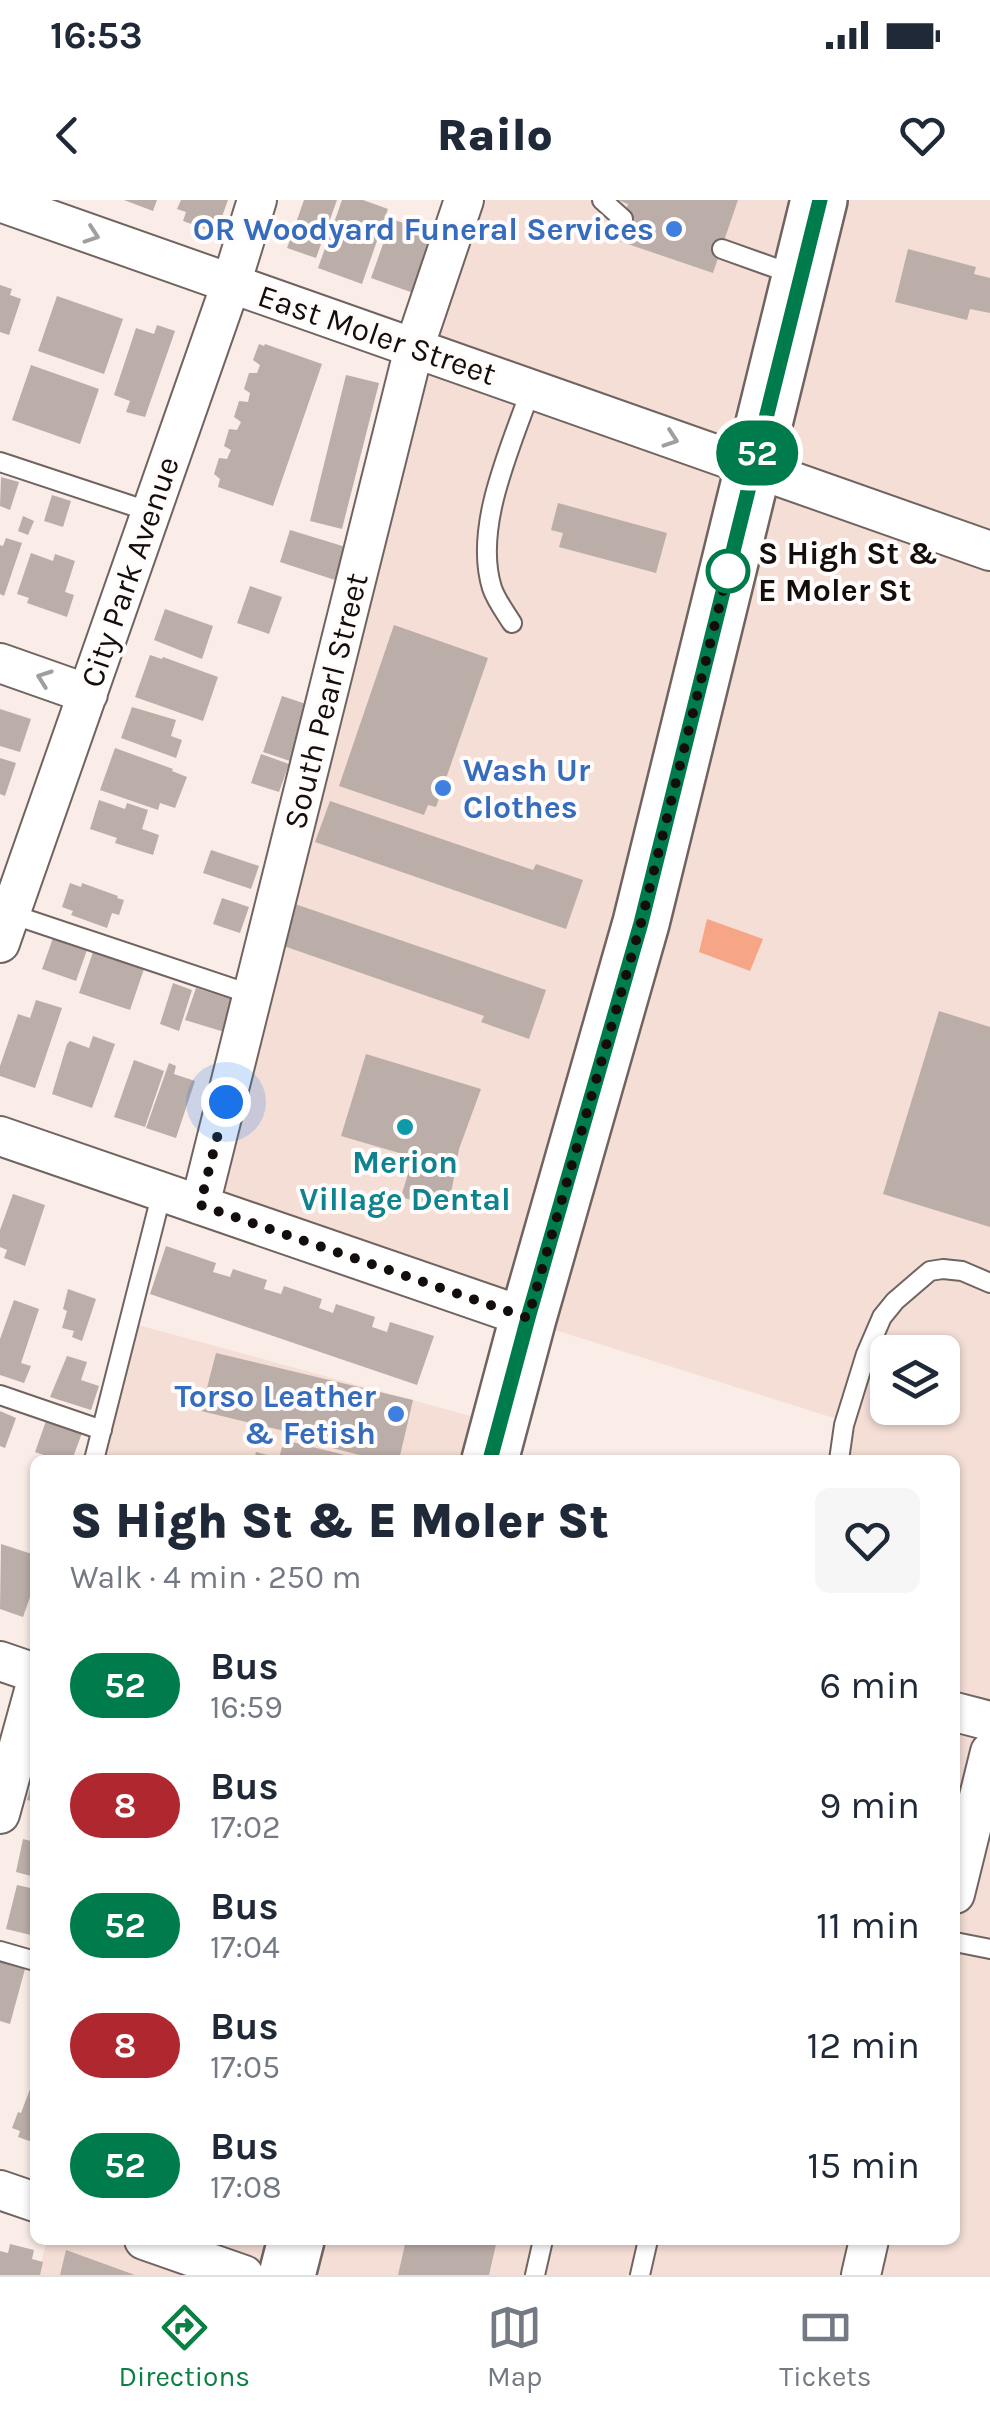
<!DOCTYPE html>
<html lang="en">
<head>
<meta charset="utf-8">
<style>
  body { margin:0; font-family:Karla,sans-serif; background:#f6f6f7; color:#1f2937; height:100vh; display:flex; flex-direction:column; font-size:38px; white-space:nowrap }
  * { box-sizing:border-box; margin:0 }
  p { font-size:32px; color:#747a83 }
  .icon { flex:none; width:55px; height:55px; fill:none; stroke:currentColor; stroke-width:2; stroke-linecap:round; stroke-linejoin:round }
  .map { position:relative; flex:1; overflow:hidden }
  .details { position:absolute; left:30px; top:1255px; width:930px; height:790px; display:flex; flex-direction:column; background:#fff; border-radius:15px; box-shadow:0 2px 8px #0004 }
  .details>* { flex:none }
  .badge { padding:0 20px; border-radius:32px; font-size:35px; line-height:65px }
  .buttons { position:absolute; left:870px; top:1135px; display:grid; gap:20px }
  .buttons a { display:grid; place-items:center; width:90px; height:90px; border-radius:15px; background:#fff; box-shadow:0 2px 8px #0004; font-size:50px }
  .you { position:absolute; width:50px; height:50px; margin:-25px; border:8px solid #fff; border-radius:50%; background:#1a73e8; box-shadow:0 0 0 15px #1a73e833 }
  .map>.badge { position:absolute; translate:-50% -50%; box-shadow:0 0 0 5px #fff }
  .round { display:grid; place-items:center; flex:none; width:105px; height:105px; border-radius:15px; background:#f6f6f7 }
  .summary { display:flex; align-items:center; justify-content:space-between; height:170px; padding:0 40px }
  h1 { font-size:48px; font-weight:800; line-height:75px }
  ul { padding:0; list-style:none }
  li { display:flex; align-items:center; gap:30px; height:120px; padding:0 40px }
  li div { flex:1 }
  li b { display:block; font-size:38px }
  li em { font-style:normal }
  li .badge { min-width:110px; font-weight:700; text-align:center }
  .status { display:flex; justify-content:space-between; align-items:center; height:70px; padding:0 50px; background:#fff; direction:ltr }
  .status svg { height:28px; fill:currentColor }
  header { display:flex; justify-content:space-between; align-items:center; height:130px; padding:0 40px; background:#fff; font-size:45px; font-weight:800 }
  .tab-bar { display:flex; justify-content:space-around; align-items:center; height:140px; border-top:2px solid #e0e1e3; background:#fff; font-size:28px; color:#747a83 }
  .tab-bar a { display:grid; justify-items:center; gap:5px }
  .tab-bar .on { color:#0b8043 }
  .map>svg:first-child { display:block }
</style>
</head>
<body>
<div class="status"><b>16:53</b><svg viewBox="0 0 49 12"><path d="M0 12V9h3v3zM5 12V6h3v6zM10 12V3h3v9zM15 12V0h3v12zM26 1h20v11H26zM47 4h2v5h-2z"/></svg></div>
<header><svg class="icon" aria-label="back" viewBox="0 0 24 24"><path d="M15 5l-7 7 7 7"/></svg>Railo<svg class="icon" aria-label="heart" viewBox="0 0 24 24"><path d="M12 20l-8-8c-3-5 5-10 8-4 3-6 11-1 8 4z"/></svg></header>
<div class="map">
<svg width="990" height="2075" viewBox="0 0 990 2075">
  <rect width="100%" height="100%" fill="#faece6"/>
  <path fill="#f4ded6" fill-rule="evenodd" d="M466,0H990V2075H38L47,2040H955V1260H833L840,1220L524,1120L201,1007ZM888,1152H942V1208H888Z
    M127,1122L496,1223L487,1260H94Z"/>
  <path fill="#f6a686" d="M707,719L763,739L750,771L699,752Z"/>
  <path fill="#bbada8" d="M124,0H157L153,11Z
    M181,0H228L216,33L183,21L186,12L177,9Z
    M304,0H337L316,58L287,48Z
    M342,0H363L388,9L362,84L318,68Z
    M618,0H738L713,73L616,40L628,4Z
    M395,20L414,27L411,38L413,39L416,27L436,34L419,95L371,78L388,30L391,31Z
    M908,49L976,67L974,74L990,78V113L970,109L967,120L895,102Z
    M0,85L12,89L10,95L21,99L9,135L0,132Z
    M57,96L123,119L104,174L38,151Z
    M157,125L175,131L145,217L126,212L130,201L114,195L136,128L154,134Z
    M259,144L264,146L265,144L322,164L273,306L218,287L220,279L214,274L219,258L227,259L231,250L224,246L229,229L237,230L241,222L234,217L239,201L248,202L250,193L244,189L249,173H257L260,165L253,160Z
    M31,165L99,189L80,244L12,220Z
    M346,175L379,183L342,329L310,321Z
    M1,277L19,282L10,310L0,306Z
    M52,295L71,301L63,327L44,321Z
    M558,303L667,333L656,373L559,347L563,333L551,330Z
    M23,316L34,321L28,335L18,331Z
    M290,330L349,348L338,381L280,362Z
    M6,338L22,343L4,396L0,394V345L3,346Z
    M31,353L53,361L55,354L75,361L65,392L74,395L67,417L27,403L29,398L17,394Z
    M250,386L282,397L269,434L237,423Z
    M165,409L213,426L202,459L154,440Z
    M394,425L488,458L436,607L428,605L424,615L339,586Z
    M150,455L162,459L163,457L218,477L203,521L135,497Z
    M282,496L309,505L290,561L263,552Z
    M132,507L176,520L171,536L182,540L176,558L121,538Z
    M0,509L31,519L20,552L0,546Z
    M115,548L173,569L172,571L187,577L175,608L160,603L158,610L100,590Z
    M261,554L289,564L279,592L251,583Z
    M0,558L16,563L5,596L0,594Z
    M99,600L125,609L127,603L148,610L142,629L159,635L153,655L115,643L117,638L90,629Z
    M330,601L533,670L536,664L583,680L566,729L315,642Z
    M211,650L259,666L251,689L203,673Z
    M70,683L81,687L82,683L118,696L117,698L124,700L119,715L112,713L107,728L71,715L73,711L62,707Z
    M222,698L249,707L240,733L213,724Z
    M295,704L546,790L529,839L481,822L484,816L281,745Z
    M53,738L87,750L76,781L42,769Z
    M93,752L144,769L130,810L79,793Z
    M173,783L192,790L179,831L160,824Z
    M196,788L240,802L231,834L185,820Z
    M36,800L62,808L35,888L0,876V866L18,814L30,818Z
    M939,811L990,827V1027L883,994Z
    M93,836L115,844L92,908L52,894L67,844L70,841L89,848Z
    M366,854L481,889L459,949L452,988L445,1010L401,997L413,957L341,936Z
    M134,860L164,871L145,927L114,917Z
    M169,863L176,866L174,874L195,881L176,938L146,928Z
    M13,994L45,1005L25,1066L4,1058L7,1050L0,1047V1030Z
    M166,1046L216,1063L213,1072L230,1077L233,1069L267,1080L264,1089L281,1094L284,1086L322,1099L319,1108L333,1113L336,1104L375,1117L372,1127L387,1132L390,1122L434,1136L417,1185L150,1094Z
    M68,1089L96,1099L82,1141L72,1137L74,1131L62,1128L67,1111L63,1109Z
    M14,1100L39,1109L21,1163L31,1166L24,1183L0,1175V1139Z
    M216,1153L413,1200L399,1260H379L313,1243L314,1238L201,1211Z
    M67,1156L87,1162L81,1180L99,1186L91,1210L50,1197Z
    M0,1211L16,1218L5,1248L0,1246Z
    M46,1221L82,1233L72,1260H58L35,1252Z
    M284,1240L345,1255L344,1260H254L256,1252L279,1258Z
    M1,1344L35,1355V1383L23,1417L0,1409Z
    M34,1573H35V1602L27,1600Z
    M23,1639L35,1642V1677L16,1672Z
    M17,1685L35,1689V1736L6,1729Z
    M0,1762L25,1769L10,1824L0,1821Z
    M35,1876V1943L18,1937L20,1931L12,1928L18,1912L21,1913Z
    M406,2040H497L489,2075H398Z
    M10,2044L34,2050L32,2059L43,2062L40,2075H0V2051L8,2053Z
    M66,2050L135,2075H60Z"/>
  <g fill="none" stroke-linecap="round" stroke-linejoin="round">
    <g stroke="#716460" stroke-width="22">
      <path id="service" d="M602,0L623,19
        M722,49L795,75
        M0,262L151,312
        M512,423C505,412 496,400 492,388C473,327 511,247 531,189
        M5,712L253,795
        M0,1195L102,1230
        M94,1260L162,992
        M839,1260L844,1225L866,1154L882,1117L895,1101L930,1071L943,1069L962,1071L990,1083
        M955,1742L990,1749
        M0,1751L35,1761
        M535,2075L543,2040
        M640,2075L648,2040"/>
    </g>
    <g stroke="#716460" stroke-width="42">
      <path id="minor" d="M0,2L990,351
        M0,463L88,494
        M0,743L231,84L257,0
        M0,936L528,1118
        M200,1005L414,148L464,0
        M0,1461L35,1473
        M955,1512L990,1521
        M0,1614L35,1487
        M955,1694L990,1552
        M0,1990L35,2002
        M144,2040L244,2075
        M861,2075L869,2040"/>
    </g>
    <g stroke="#716460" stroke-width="60">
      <path id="primary" d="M490,1260L528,1118L641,723L819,0
        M287,2075L296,2040"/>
    </g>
    <use href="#service" stroke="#fff" stroke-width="18"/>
    <use href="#minor" stroke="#fff" stroke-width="38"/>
    <use href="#primary" stroke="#fff" stroke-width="55"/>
  </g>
  <defs><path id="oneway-chevron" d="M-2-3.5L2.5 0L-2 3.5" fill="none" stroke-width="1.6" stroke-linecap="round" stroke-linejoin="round" transform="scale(2.5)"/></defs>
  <g stroke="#a19f9e">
    <use href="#oneway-chevron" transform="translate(92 35) rotate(19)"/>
    <use href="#oneway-chevron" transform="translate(671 239) rotate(19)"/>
    <use href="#oneway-chevron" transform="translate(44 478) rotate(-160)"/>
  </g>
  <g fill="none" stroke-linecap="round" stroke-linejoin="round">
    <g stroke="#fff" stroke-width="22">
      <path id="line" d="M490,1260L528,1118L641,723L820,0"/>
    </g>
    <use href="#line" stroke="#007b4b" stroke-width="15"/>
    <path stroke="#130e0c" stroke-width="10" stroke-dasharray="0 18" d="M226,902L200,1005L528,1118L641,723L728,371"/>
  </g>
  <g fill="#3f7fe0" stroke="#fffcfb" stroke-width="4">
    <circle cx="674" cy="29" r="10"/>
    <circle cx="443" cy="588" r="10"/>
    <circle cx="396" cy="1214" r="10"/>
  </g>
  <circle fill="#fff" stroke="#007b4b" stroke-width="5" cx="728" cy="371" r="20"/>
  <circle fill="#0f9aa8" stroke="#fffcfb" stroke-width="4" cx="405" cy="927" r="10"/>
  <g text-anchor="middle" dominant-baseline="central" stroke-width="8" stroke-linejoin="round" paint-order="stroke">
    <g font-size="32" font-weight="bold" fill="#366cbe" stroke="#fffcfb" text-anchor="end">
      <text x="654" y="29">OR Woodyard Funeral Services</text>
      <text x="463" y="570" text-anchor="start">Wash Ur<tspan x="463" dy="37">Clothes</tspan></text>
      <text x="376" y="1196">Torso Leather<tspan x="376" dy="37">&amp; Fetish</tspan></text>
    </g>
    <g font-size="32" fill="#130e0c" stroke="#fffcfb">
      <text transform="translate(377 135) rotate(19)">East Moler Street</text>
      <text transform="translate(130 372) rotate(-71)">City Park Avenue</text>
      <text transform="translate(326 501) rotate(-76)">South Pearl Street</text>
    </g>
    <g font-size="32" font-weight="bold" fill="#130e0c" stroke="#fffcfb" text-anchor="start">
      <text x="758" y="353">S High St &amp;<tspan x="758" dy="37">E Moler St</tspan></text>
    </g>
    <g font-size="32" font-weight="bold" fill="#0d838f" stroke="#fffcfb">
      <text x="405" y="962">Merion<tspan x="405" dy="37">Village Dental</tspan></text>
    </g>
  </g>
</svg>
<div class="buttons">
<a><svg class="icon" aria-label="layers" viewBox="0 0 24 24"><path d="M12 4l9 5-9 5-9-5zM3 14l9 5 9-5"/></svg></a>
</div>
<div class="you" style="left:226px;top:902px"></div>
<b class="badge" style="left:757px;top:253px;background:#007b4b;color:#fff">52</b>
<section class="details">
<div class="summary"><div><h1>S High St &amp; E Moler St</h1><p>Walk · 4 min · 250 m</p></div><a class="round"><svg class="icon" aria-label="heart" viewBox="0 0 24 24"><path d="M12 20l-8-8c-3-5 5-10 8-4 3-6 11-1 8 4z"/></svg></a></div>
<ul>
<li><span class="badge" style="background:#007b4b;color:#fff">52</span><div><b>Bus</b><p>16:59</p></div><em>6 min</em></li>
<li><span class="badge" style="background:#af272f;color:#fff">8</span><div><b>Bus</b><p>17:02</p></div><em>9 min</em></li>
<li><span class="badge" style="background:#007b4b;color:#fff">52</span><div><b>Bus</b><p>17:04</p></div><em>11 min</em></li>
<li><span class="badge" style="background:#af272f;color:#fff">8</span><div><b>Bus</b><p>17:05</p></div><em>12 min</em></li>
<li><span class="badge" style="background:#007b4b;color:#fff">52</span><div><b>Bus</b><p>17:08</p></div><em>15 min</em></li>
</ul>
</section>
</div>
<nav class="tab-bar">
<a class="on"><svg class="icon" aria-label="directions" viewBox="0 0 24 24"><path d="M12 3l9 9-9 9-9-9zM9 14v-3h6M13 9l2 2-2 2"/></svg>Directions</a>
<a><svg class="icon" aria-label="map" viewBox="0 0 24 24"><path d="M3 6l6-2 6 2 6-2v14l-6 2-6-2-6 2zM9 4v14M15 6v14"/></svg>Map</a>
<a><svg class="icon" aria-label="tickets" viewBox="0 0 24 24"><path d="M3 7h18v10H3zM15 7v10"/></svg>Tickets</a>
</nav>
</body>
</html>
